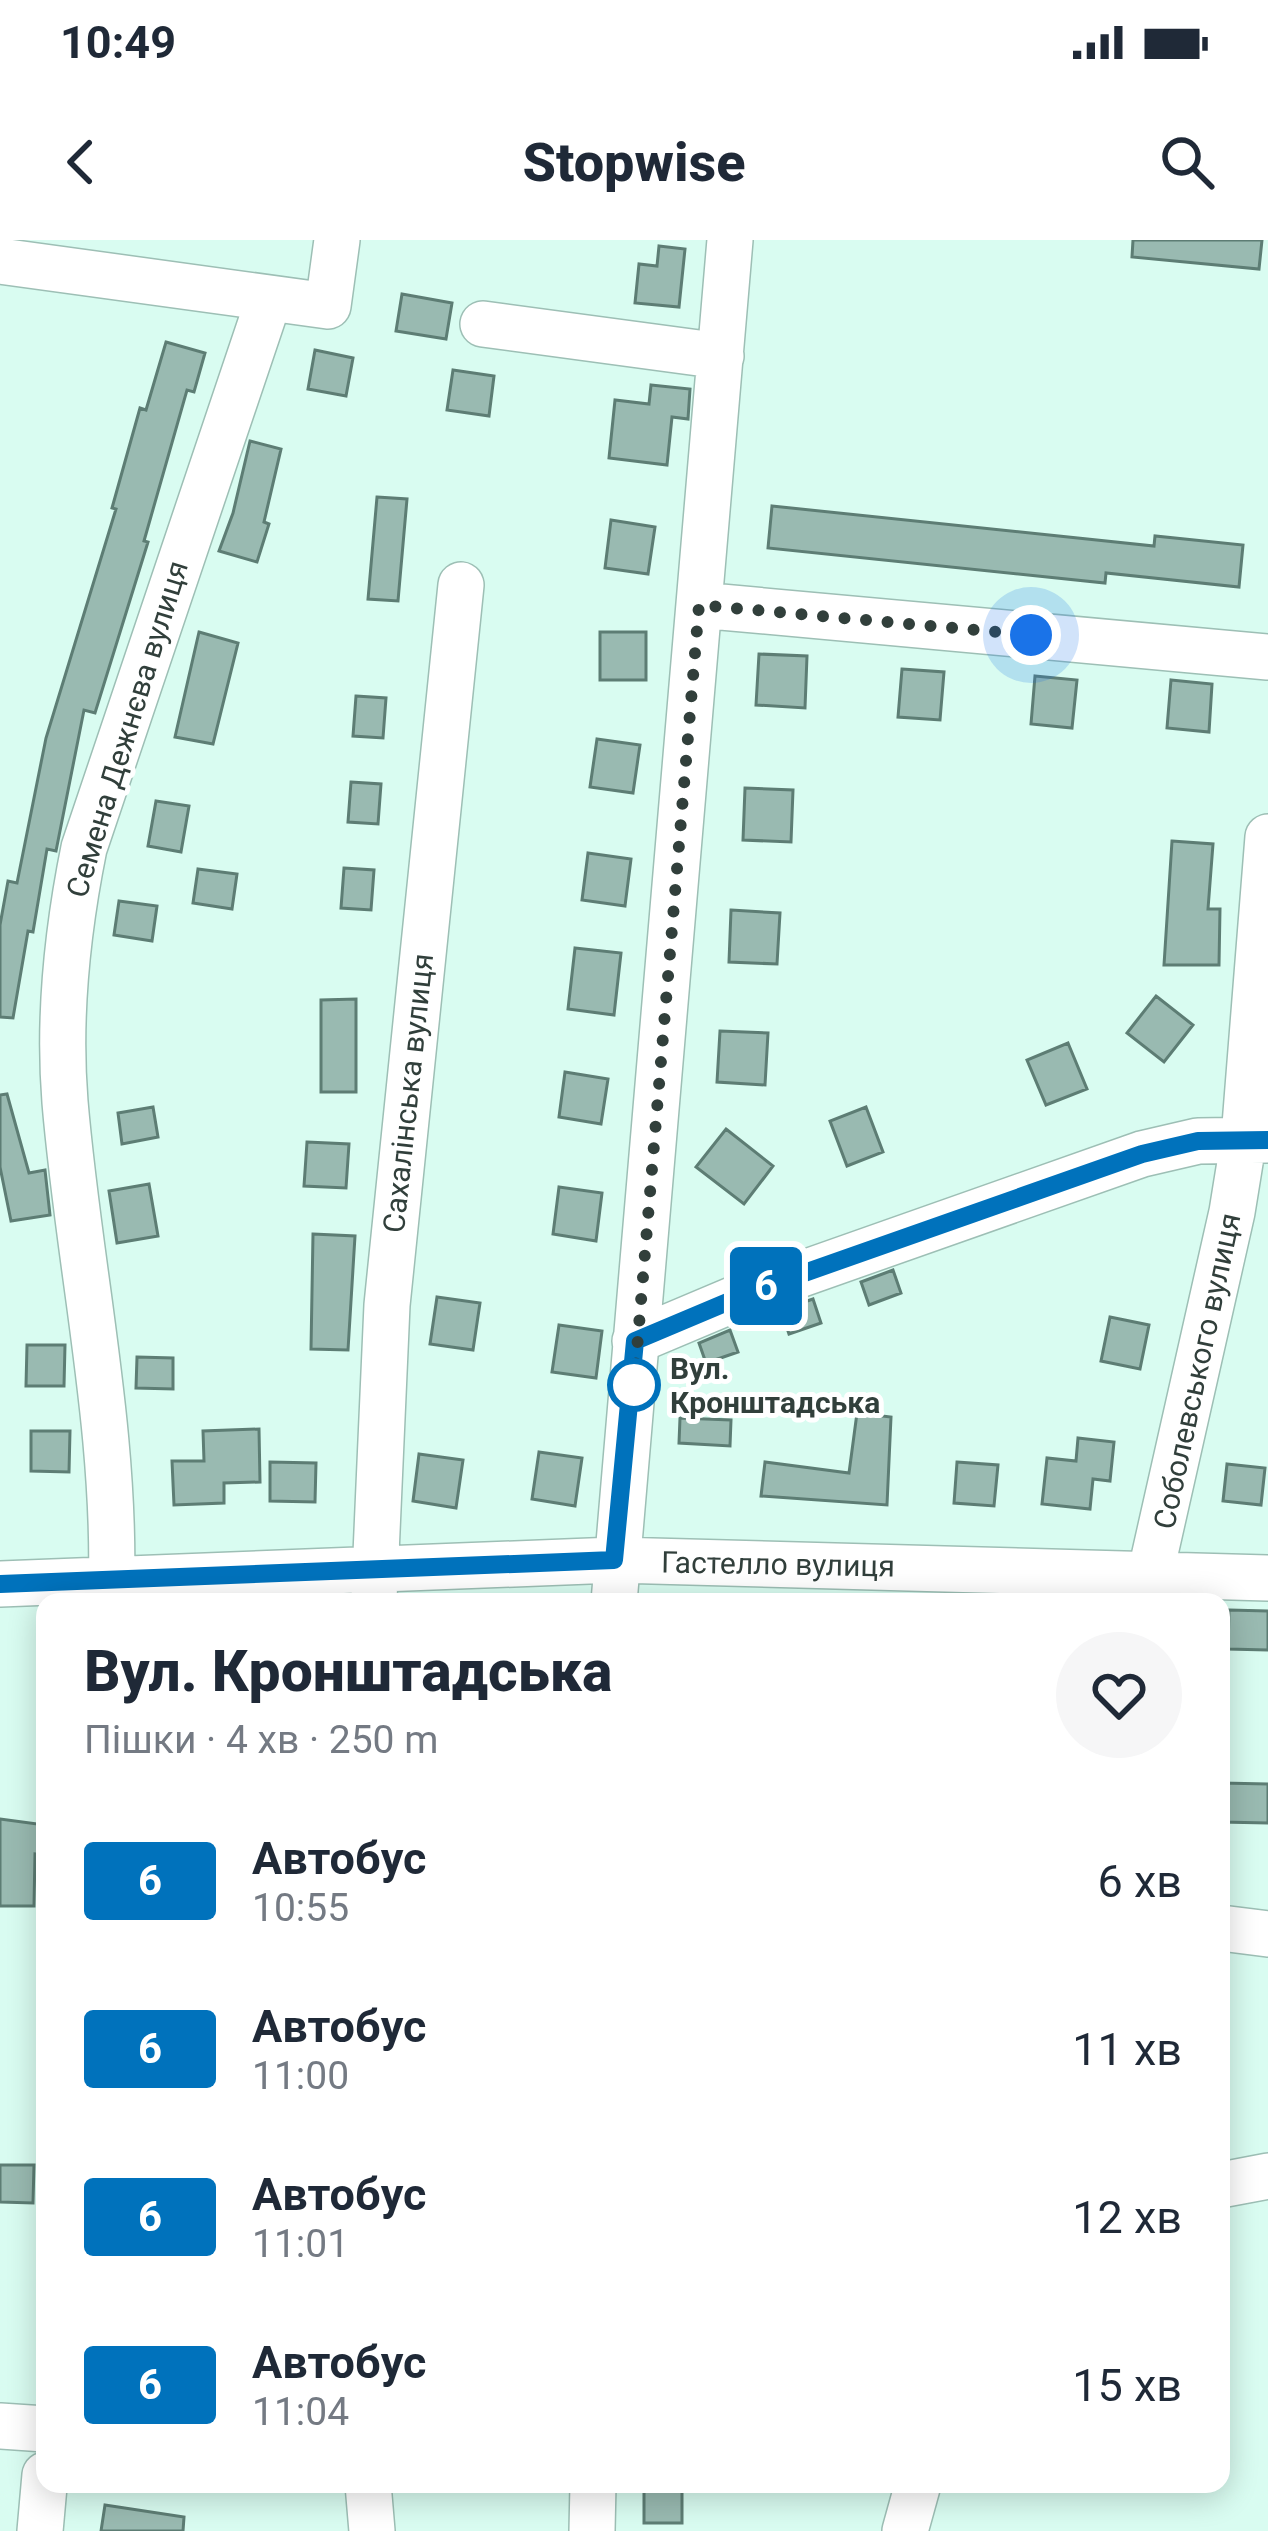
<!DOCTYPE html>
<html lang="uk">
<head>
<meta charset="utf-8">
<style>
  body { margin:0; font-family:Roboto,sans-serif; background:#f6f6f7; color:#1f2937; height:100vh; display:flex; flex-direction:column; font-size:45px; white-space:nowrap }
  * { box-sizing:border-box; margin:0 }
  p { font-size:39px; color:#747a83 }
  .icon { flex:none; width:66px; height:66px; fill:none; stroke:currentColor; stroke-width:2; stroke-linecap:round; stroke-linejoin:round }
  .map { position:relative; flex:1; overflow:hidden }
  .drawer { position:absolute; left:36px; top:1353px; width:1194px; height:900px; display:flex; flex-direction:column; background:#fff; border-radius:24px; box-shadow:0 6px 30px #0003 }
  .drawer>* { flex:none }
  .badge { padding:0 24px; border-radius:9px; font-size:42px; line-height:78px }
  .you { position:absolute; width:60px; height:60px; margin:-30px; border:9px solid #fff; border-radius:50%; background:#1a73e8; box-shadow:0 0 0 18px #1a73e833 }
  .map>.badge { position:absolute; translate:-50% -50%; box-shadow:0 0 0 6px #fff }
  .round { display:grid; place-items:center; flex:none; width:126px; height:126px; border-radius:63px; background:#f6f6f7 }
  .headline { display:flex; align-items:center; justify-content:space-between; height:204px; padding:0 48px }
  h1 { font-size:57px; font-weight:800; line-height:90px }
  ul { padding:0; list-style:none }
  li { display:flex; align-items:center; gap:36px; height:168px; padding:0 48px }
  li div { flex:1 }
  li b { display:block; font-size:45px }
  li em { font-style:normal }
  li .badge { min-width:132px; font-weight:700; text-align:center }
  .status { display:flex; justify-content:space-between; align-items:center; height:84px; padding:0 60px; background:#fff; direction:ltr }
  .status svg { height:33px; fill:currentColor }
  header { display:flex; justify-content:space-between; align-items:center; height:156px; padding:0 48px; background:#fff; font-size:54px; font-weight:800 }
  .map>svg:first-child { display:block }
</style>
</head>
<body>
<div class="status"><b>10:49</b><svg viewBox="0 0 49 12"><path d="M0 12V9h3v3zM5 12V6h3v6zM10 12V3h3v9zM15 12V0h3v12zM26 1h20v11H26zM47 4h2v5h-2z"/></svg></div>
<header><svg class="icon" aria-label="back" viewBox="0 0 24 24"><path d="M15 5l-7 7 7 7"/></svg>Stopwise<svg class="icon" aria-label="search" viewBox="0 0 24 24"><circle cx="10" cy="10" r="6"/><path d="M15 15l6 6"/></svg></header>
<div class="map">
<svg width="1268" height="2291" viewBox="0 0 1268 2291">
  <rect width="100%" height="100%" fill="#d9fcf1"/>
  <path fill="#99bab1" stroke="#5d7d74" stroke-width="3" d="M1133,0H1262L1259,29L1132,17Z
    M659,6L685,9L679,67L635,63L639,24L657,26Z
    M402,54L452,63L446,99L396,91Z
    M166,102L205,113L194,152L187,150L144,301L148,302L95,473L84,470L56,611L47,609L33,692L28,691L13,778L0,777V685L8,641L17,643L46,498L116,269L112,268L140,168L146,170Z
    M315,110L353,118L346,156L308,149Z
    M453,130L494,136L489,176L447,170Z
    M651,145L690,149L688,179L672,177L667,225L609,218L615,160L649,164Z
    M250,201L281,209L264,282L269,284L257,322L219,311L233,273Z
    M377,257L407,259L398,361L368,359Z
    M772,266L1154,306L1155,296L1243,305L1239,347L1106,333L1105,343L768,308Z
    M611,280L655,287L648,334L605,328Z
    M199,392L238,403L213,504L175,497Z
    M600,392H646V440H600Z
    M759,414L807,416L805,468L756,465Z
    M902,429L944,432L940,480L898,477Z
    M1035,436L1077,440L1072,488L1031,484Z
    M1171,440L1212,444L1209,492L1167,488Z
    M356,456L386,458L383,498L353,496Z
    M597,499L640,505L633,553L590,547Z
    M351,542L381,544L378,584L348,582Z
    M745,548L793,550L791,602L743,600Z
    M156,561L189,566L181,612L148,606Z
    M1172,601L1213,604L1208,669H1220L1219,725H1164Z
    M588,613L631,619L625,666L582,660Z
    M344,628L374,630L371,670L341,668Z
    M198,629L237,634L232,669L193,663Z
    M119,661L157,666L152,701L114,695Z
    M731,670L780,673L777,724L729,722Z
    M575,708L621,713L614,775L568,769Z
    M1156,756L1193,785L1164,822L1127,793Z
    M356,759V852H321V760Z
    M720,791L768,793L765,845L717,842Z
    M1068,803L1087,849L1046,865L1027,820Z
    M565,832L608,839L601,884L559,877Z
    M7,854L29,933L45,930L50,975L11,981L0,927V855Z
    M153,867L158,897L122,904L118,873Z
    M866,867L883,912L847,926L830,881Z
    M726,889L773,926L744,964L696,927Z
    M307,902L349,904L346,948L304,946Z
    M149,944L158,996L117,1003L109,951Z
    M559,947L602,953L596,1001L553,994Z
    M313,994L355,996L348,1110L311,1109Z
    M893,1030L901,1053L869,1065L861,1042Z
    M437,1057L480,1063L473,1110L430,1104Z
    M813,1059L821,1083L789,1094L781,1070Z
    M1110,1077L1149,1085L1140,1129L1101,1121Z
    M559,1085L602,1091L596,1138L552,1132Z
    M730,1090L738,1112L706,1123L699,1103Z
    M27,1105H65L64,1146H26Z
    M137,1117L173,1118V1149L136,1148Z
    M857,1173L891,1177L887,1265L761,1256L765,1222L849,1233Z
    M680,1178L731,1180L730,1206L679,1203Z
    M259,1189L260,1242L224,1243V1263L174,1265L172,1221H204L203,1191Z
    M31,1191H70L69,1232L31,1231Z
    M1078,1198L1114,1202L1110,1241L1093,1239L1090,1269L1042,1264L1047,1218L1076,1221Z
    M539,1212L582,1218L575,1266L532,1259Z
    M419,1214L463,1220L456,1268L413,1261Z
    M270,1222L316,1223L315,1262L270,1261Z
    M957,1222L998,1225L994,1266L954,1263Z
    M1227,1224L1265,1228L1261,1265L1223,1261Z
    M1229,1370L1268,1371V1410L1228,1409Z
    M1221,1543L1268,1544V1583L1221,1582Z
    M0,1579L45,1585V1615L35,1614L34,1666H0Z
    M0,1925H34L33,1963L0,1962Z
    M644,2244H682V2283H644Z
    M105,2265L184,2277L183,2291H101Z"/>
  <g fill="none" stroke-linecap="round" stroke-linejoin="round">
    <g stroke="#9dbfb5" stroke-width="48">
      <path id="minor" d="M0,21L328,66L337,0
        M483,84L721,116
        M699,365L1268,417
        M635,1101L756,1050L1142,914L1198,901L1268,900
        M0,1344L615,1320L1268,1338
        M374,1359L387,1065L461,345
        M111,1362C118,1194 79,1029 65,862C58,776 67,692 84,608L269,59
        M614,1362L730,0
        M1144,1362L1232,972L1244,898L1268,597
        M1221,1688L1268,1694
        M1221,1945L1268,1936
        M0,2186L45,2189
        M368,2244L372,2291
        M40,2291L45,2235
        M592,2291L593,2244
        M905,2291L918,2244"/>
    </g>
    <use href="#minor" stroke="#fff" stroke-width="45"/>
  </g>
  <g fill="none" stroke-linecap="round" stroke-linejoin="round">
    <g stroke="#fff" stroke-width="27">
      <path id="line" d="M0,1344L614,1320L635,1101L756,1050L1142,914L1198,901L1268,900"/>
    </g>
    <use href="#line" stroke="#0072bc" stroke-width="18"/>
    <path stroke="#313f3b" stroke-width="12" stroke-dasharray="0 21.6" d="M634,1145L699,365L1031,395"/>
  </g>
  <circle fill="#fff" stroke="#0072bc" stroke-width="6" cx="634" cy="1145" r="24"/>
  <g text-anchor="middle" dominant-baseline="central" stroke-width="10" stroke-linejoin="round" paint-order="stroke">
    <g font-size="30" fill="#313f3b" stroke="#fff">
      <text transform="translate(127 489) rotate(-73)">Семена Дежнєва вулиця</text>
      <text transform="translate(408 853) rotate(-84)">Сахалінська вулиця</text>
      <text transform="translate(1197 1131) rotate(-78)">Соболевського вулиця</text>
      <text transform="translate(778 1324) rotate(1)">Гастелло вулиця</text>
    </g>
    <g font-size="30" font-weight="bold" fill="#313f3b" stroke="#fff" text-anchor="start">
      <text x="670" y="1128">Вул.<tspan x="670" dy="34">Кронштадська</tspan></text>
    </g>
  </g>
</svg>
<div class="you" style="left:1031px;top:395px"></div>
<b class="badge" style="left:766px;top:1046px;background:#0072bc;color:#fff">6</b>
<section class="drawer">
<div class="headline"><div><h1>Вул. Кронштадська</h1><p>Пішки · 4 хв · 250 m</p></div><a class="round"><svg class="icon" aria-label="heart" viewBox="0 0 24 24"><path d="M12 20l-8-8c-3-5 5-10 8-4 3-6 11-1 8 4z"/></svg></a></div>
<ul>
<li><span class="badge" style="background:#0072bc;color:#fff">6</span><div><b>Автобус</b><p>10:55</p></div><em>6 хв</em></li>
<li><span class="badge" style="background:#0072bc;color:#fff">6</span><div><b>Автобус</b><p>11:00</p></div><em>11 хв</em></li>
<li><span class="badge" style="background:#0072bc;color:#fff">6</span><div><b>Автобус</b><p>11:01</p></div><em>12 хв</em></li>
<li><span class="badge" style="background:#0072bc;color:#fff">6</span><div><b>Автобус</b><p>11:04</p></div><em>15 хв</em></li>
</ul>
</section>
</div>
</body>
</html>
